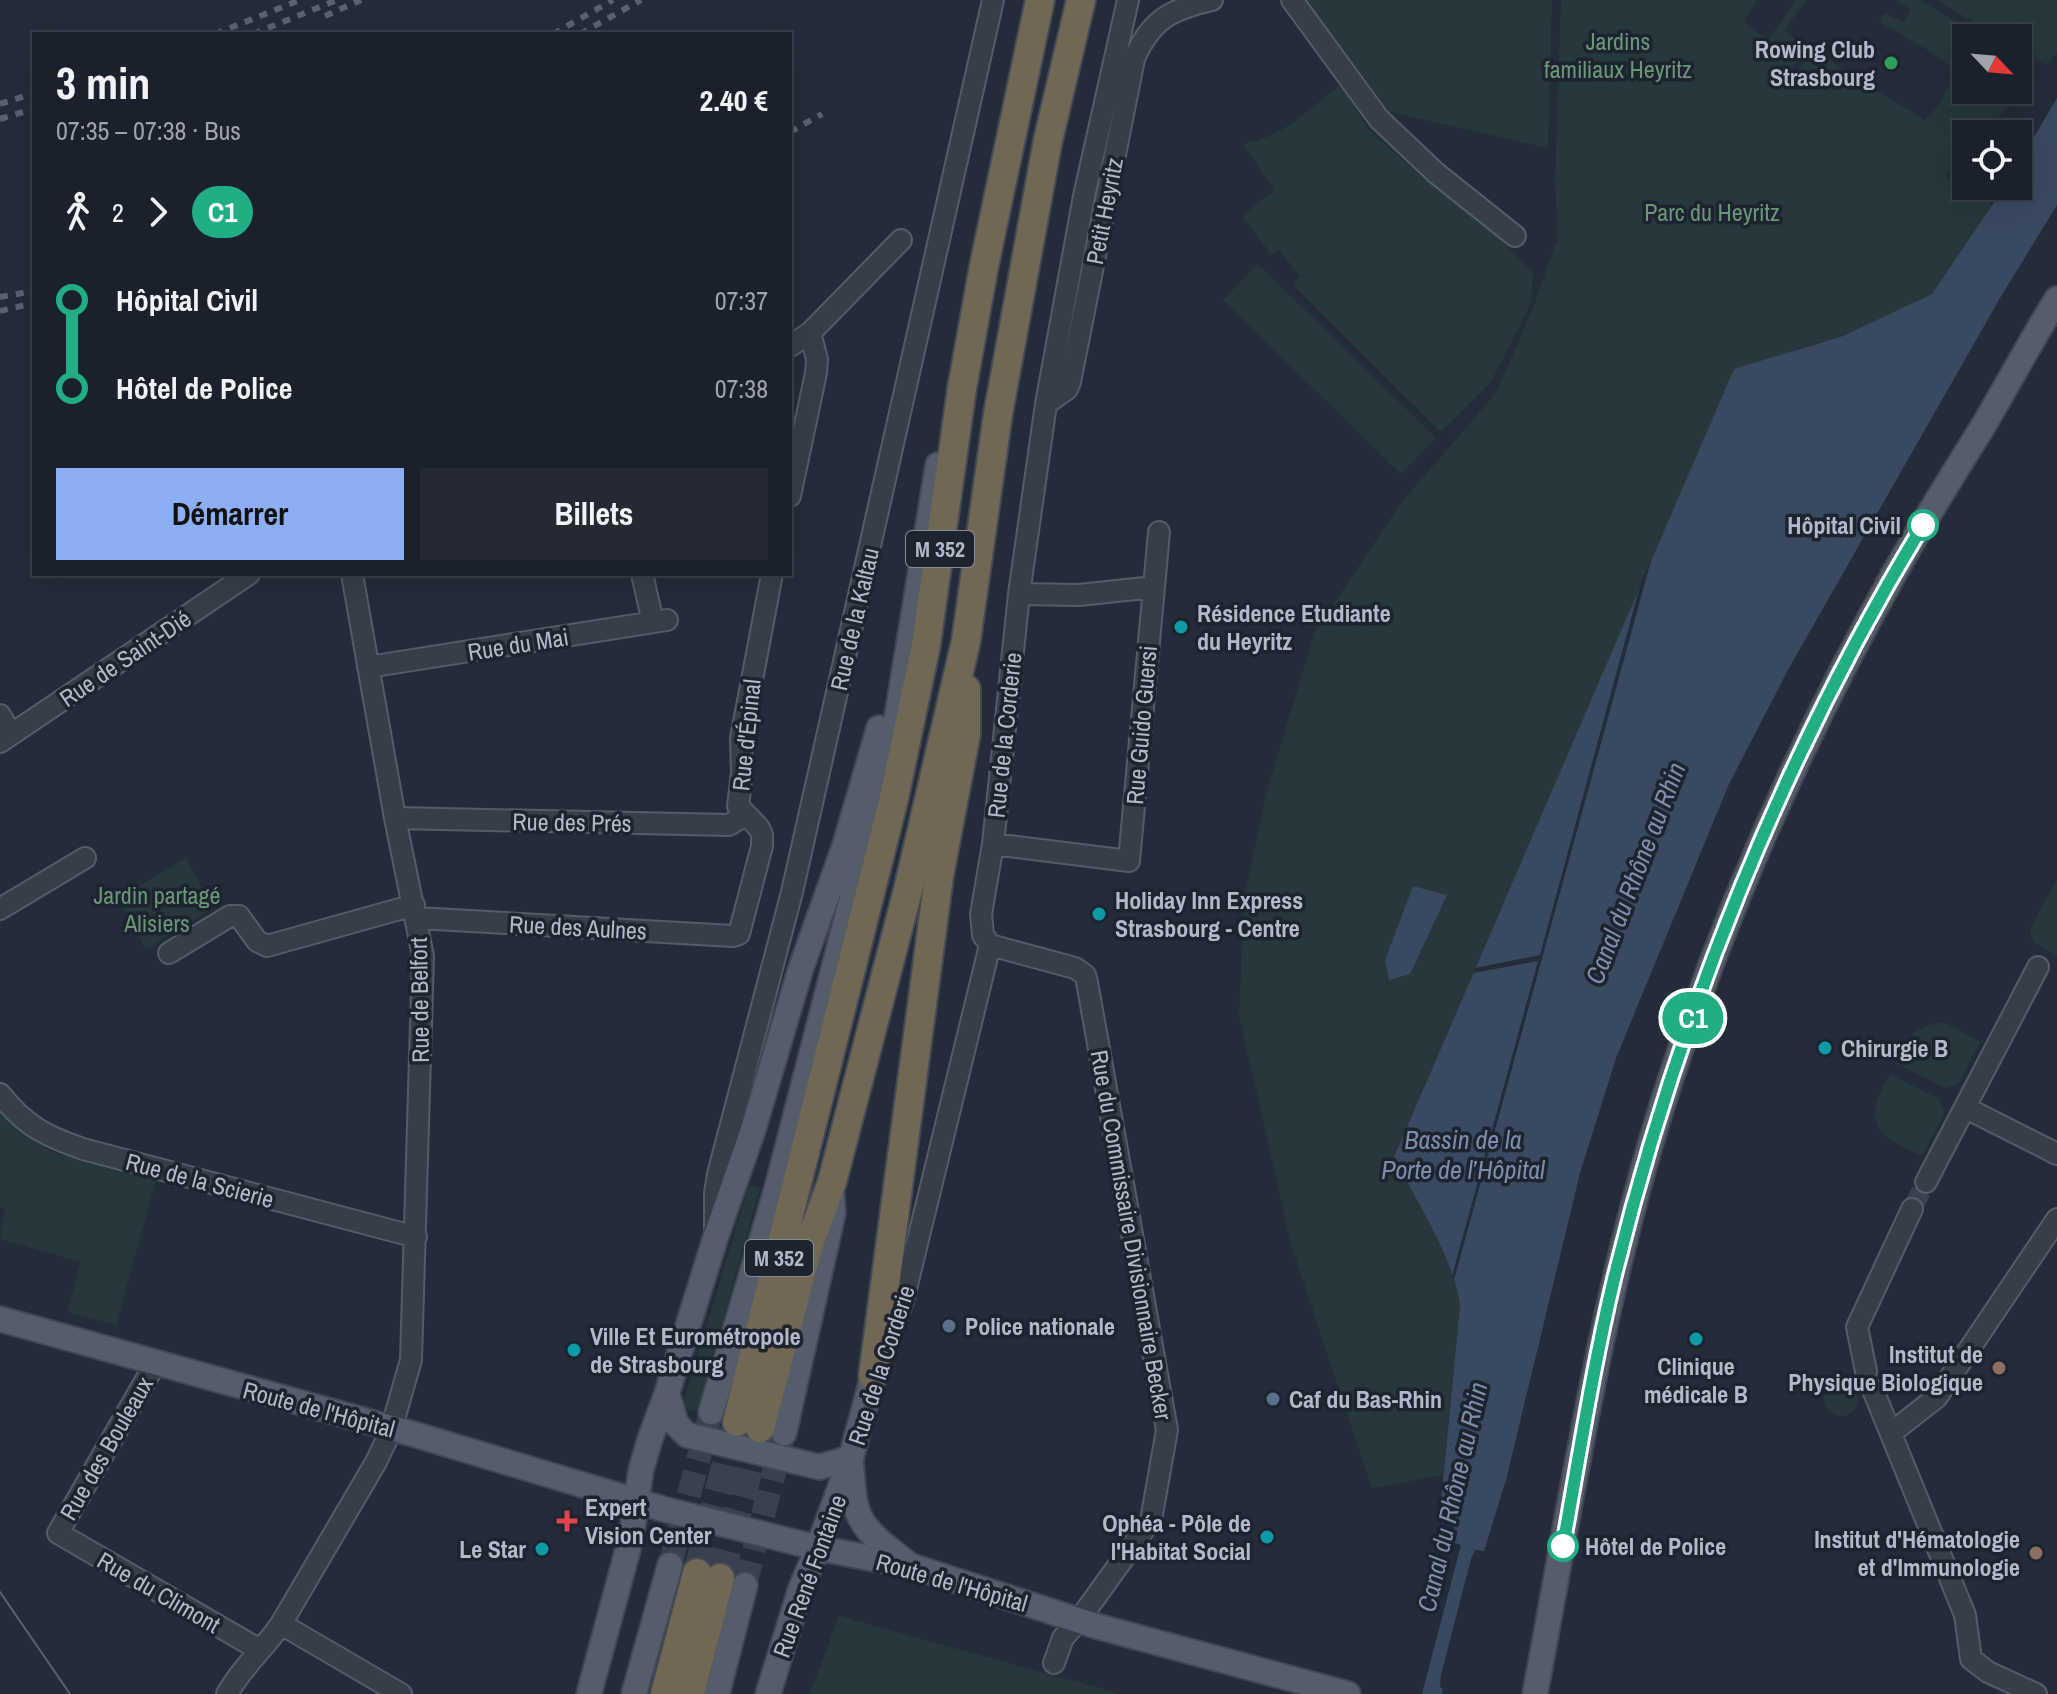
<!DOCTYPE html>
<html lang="fr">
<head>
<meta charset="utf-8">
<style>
  body { margin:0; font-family:"Archivo Narrow",sans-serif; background:#242934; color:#f1f3f6; height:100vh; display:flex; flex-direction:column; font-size:30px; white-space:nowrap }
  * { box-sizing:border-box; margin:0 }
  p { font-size:26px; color:#a0a3a9 }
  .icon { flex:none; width:44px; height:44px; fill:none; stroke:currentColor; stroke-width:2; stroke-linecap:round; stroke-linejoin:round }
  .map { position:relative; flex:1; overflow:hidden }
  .panel { position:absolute; left:32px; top:32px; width:760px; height:544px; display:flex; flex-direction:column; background:#1b212c; border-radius:0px; box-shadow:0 8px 32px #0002,0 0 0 2px #393e48 }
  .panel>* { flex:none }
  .badge { padding:0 16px; border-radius:26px; font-size:28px; line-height:52px }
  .needle { width:52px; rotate:116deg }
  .buttons { position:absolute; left:1952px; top:24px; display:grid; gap:16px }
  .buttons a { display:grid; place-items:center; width:80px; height:80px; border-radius:0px; background:#1b212c; box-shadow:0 8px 32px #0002,0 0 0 2px #393e48; font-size:40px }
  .map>.badge { position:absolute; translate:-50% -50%; box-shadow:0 0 0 4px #fff }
  .legs { display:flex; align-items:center; gap:12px; height:88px; padding:0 24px; font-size:26px }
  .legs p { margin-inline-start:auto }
  .summary { display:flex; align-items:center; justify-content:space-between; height:136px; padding:0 24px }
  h1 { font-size:44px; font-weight:700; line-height:60px }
  .button { display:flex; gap:16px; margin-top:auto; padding:16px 24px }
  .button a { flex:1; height:92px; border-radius:0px; background:#8caef2; color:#111; font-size:32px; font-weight:700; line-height:92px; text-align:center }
  .button a+a { background:#242934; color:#f1f3f6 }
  ul { padding:0 24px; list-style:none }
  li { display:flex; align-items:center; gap:28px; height:88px; font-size:30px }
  li i { display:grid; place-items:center; width:12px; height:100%; margin:0 10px; background:currentColor }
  li i::after { content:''; width:20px; height:20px; margin:-10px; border:6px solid; border-radius:50%; background:#1b212c }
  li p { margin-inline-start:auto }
  li:first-child i { background:linear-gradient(#0000 50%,currentColor 0) }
  li:last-child i { background:linear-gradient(currentColor 50%,#0000 0) }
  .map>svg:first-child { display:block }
</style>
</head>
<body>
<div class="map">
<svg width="2057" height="1694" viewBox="0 0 2057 1694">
  <rect width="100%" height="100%" fill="#242c3a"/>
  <path fill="#26383b" d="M1305,0H1552L1548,148L1390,112Z
    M1561,0H1757L1744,22L1768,40L1796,0H1806L1784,31L1803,44L1796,55L1798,57L1788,76L1793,79L1805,60L1821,68L1827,57L1844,71L1925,120L1939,105L1956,70L1920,45L1879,22L1884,13L1904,22L1911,9L1896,0H1920L1983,38H1966V90H2017L2020,93L1983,134H1966V152L1945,176L1993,205L1932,294L1843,336L1794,350L1501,908L1394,1157C1415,1199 1455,1260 1460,1306L1443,1475L1372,1488L1291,1244L1239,1015L1244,898L1267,790L1315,632L1401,503L1496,393L1533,308L1558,237L1555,182Z
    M1937,0H2057V53L2046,65L2018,49V38H2000Z
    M1340,84L1369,130L1434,187L1491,231L1533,272L1531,303L1491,382L1441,432L1295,287L1294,282L1300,277L1279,249L1271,254L1242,216L1274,190L1243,144C1282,137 1311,109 1340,84Z
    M1258,264L1436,438L1401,474L1223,300Z
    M186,858L213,908L146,949L117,899Z
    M2057,880V955C2044,948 2030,945 2030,928Z
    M1943,1022L1980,1042L1958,1084L1945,1088L1896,1063C1909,1037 1912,1027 1943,1022Z
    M1890,1074L1939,1099L1945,1112L1922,1156C1873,1135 1862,1122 1890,1074Z
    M0,1113L32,1140L54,1153L156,1180L116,1325L67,1312L81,1262L0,1239L5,1208L0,1207Z
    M749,1185L760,1188L697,1411L682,1408Z
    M1824 1399a17 17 0 1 1 34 0a17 17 0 1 1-34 0Z
    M839,1616L1121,1694H810Z"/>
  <path fill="#3a4962" d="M2057,98V205L2000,298L1789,668L1729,784L1616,1058L1580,1173L1506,1480L1484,1551L1475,1550L1471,1559L1441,1675L1440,1687L1443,1689L1442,1694H1422L1461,1545L1455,1543L1453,1513L1441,1501L1460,1306C1455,1260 1415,1199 1394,1157L1734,369L1843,336L1932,294L2005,186H2018V164Z
    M1413,886L1447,895L1410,974L1389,980L1385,960Z"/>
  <path fill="#242c3a" d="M1652,557L1454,1280L1452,1276L1538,961L1473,973L1475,968L1540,955L1641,582Z"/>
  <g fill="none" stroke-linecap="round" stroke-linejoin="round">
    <path stroke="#39414f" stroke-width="20" stroke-dasharray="20 10" stroke-linecap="butt" d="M1912,1209L1926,1182"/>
    <path stroke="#39414f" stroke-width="24" stroke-dasharray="24 12" stroke-linecap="butt" d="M670,1565L711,1412
      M745,1585L783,1437"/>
    <path stroke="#39414f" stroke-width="28" stroke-dasharray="28 14" stroke-linecap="butt" d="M697,1573L737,1422
      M720,1578L760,1428"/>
    <g stroke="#555c68" stroke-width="24">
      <path id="minor" d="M1292,0L1379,119L1436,173L1515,236
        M790,346L810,333L901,240
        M1046,404L1067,389L1070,382L1134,59C1151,19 1172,9 1212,0
        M790,496L816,373L817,359L810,333
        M642,574L653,622
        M1154,587L1159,532
        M368,667L667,620
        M0,715L11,734
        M0,742L249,574
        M395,818L729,825L737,820L741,812
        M993,844L1129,861L1154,587L1079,595L1019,594
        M0,909L85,858
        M417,918L733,936L739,934L762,846V835L759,828L738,806L742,773L741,738L772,574
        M990,945L1075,968L1085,975L1087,982L1167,1430L1151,1520L1079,1620L1063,1638L1054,1663
        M169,953L230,916H239L257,941L267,946L414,905
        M0,1094C25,1126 46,1136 83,1149L416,1237
        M1966,1108L2057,1154
        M1926,1182L2038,967
        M715,1228V1193L718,1174L792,892L993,0
        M884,1350L903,1301L990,945L983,935L981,914L993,844L1019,594L1046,404L1084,196L1128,0
        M155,1364L58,1533L260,1650
        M1866,1371L1857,1327L1912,1209
        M1873,1390L1965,1615L1971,1659L1988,1672L2036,1694
        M1891,1433L1937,1397L2057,1219
        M281,1624L401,1694
        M227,1694C242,1667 264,1649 281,1624L376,1462L391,1430L411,1360L423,956L395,818L352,574"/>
    </g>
    <g stroke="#404753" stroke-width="28">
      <path id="major" d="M0,1319L413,1434L663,1509L818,1548L911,1566L1096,1626L1348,1694
        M667,1393L676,1424L687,1435L819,1467L851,1458
        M711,1412L777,1188L894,735L938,465
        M784,1433L833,1213L832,1197
        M851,1464C853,1480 852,1500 859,1515C868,1536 892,1550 909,1565
        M589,1694L631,1538L641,1470L650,1439L667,1393L716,1236L753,1130L801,968L845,845L879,728
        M634,1694L670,1565
        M717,1694L745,1585
        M768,1694L801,1588L818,1548L851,1458L873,1376
        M1535,1694C1574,1486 1605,1276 1672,1075C1730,899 1808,726 1899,565C1926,517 1956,470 1985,423C2009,382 2032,339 2057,299"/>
    </g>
    <g stroke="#434955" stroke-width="32">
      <path id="highway" d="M873,1376L939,876L966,734V689
        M737,1422L894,798L926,645L962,388L984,266L1040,0
        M760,1428L808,1247L832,1182L908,890L966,641L998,414L1048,140L1081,0
        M665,1694L697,1573
        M690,1694L720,1578"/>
    </g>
    <use href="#minor" stroke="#373e4a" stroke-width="20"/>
    <use href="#major" stroke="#555d6a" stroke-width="24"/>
    <use href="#highway" stroke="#706755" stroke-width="28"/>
    <path stroke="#5a6271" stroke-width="2" d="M0,1592L70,1694"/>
    <path stroke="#5a6271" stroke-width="6" stroke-dasharray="8 8" stroke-linecap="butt" d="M325,16L361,0
      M215,34L300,0
      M253,34L337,0
      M553,34L613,0
      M580,34L641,0
      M0,104L34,93
      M0,119L34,109
      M790,132L822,114
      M0,297L34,291
      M0,311L34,303"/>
  </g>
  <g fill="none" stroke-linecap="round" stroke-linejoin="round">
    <g stroke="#fff" stroke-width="18">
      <path id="line-1" d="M1563,1546C1579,1457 1593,1367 1614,1279C1678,1017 1783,756 1923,525"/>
    </g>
    <use href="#line-1" stroke="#22ae84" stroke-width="12"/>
  </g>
  <circle fill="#2e9e5b" stroke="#1d232f" stroke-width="3" cx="1891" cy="63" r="8"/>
  <g fill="#fff" stroke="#22ae84" stroke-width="4">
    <circle cx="1923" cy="525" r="14"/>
    <circle cx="1563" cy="1546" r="14"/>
  </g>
  <g fill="#0f9aa8" stroke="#1d232f" stroke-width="3">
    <circle cx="1181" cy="627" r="8"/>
    <circle cx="1099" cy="914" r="8"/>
    <circle cx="1825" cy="1048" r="8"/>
    <circle cx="1696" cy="1339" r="8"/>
    <circle cx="574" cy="1350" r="8"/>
    <circle cx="1267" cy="1537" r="8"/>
    <circle cx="542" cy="1549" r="8"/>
  </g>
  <g fill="#5c6f8a" stroke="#1d232f" stroke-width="3">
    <circle cx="949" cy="1326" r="8"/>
    <circle cx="1273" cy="1399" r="8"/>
  </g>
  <g fill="#8d6e63" stroke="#1d232f" stroke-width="3">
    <circle cx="1999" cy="1368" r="8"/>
    <circle cx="2036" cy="1553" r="8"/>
  </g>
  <path fill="#e0444e" stroke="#1d232f" stroke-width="3" d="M563 1509h8v8h8v8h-8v8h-8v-8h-8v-8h8z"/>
  <g text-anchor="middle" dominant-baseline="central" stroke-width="7" stroke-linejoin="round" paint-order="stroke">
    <g fill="#1d232f" stroke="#868c99" stroke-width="2">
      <rect x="906" y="531" width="68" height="36" rx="6"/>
      <rect x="745" y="1240" width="68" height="36" rx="6"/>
    </g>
    <g font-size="22" font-weight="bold" fill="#b3b9c6">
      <text x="940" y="549">M 352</text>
      <text x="779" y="1258">M 352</text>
    </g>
    <g font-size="24" fill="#6b9677" stroke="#1d232f">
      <text x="1618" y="41">Jardins<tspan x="1618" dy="28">familiaux Heyritz</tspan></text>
      <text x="1712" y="212">Parc du Heyritz</text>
      <text x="157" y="895">Jardin partagé<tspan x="157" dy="28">Alisiers</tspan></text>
    </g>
    <g font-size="24" font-weight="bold" fill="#b3b9c6" stroke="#1d232f" text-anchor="start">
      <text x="1875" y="49" text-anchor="end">Rowing Club<tspan x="1875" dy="28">Strasbourg</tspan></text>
      <text x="1197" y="613">Résidence Etudiante<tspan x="1197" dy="28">du Heyritz</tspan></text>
      <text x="1115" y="900">Holiday Inn Express<tspan x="1115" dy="28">Strasbourg - Centre</tspan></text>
      <text x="1841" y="1048">Chirurgie B</text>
      <text x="965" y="1326">Police nationale</text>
      <text x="590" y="1336">Ville Et Eurométropole<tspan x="590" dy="28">de Strasbourg</tspan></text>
      <text x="1983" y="1354" text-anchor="end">Institut de<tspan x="1983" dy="28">Physique Biologique</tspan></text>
      <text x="1696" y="1366" text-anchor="middle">Clinique<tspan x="1696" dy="28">médicale B</tspan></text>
      <text x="1289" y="1399">Caf du Bas-Rhin</text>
      <text x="585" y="1507">Expert<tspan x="585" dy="28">Vision Center</tspan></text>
      <text x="1251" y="1523" text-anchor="end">Ophéa - Pôle de<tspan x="1251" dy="28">l'Habitat Social</tspan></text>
      <text x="2020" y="1539" text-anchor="end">Institut d'Hématologie<tspan x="2020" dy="28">et d'Immunologie</tspan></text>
      <text x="526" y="1549" text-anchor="end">Le Star</text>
    </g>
    <g font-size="24" fill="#b3b9c6" stroke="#1d232f">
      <text transform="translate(1104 211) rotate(-79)">Petit Heyritz</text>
      <text transform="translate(854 619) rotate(-77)">Rue de la Kaltau</text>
      <text transform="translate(518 644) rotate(-9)">Rue du Mai</text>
      <text transform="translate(125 658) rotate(-34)">Rue de Saint-Dié</text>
      <text transform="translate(1141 725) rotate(-85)">Rue Guido Guersi</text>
      <text transform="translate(746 735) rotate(-84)">Rue d'Épinal</text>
      <text transform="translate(1004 735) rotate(-84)">Rue de la Corderie</text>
      <text transform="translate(572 822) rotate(1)">Rue des Prés</text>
      <text transform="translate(578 927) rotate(3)">Rue des Aulnes</text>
      <text transform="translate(419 1000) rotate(-91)">Rue de Belfort</text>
      <text transform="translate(200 1180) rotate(15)">Rue de la Scierie</text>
      <text transform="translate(1132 1235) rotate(80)">Rue du Commissaire Divisionnaire Becker</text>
      <text transform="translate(881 1365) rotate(-72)">Rue de la Corderie</text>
      <text transform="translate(319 1409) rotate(15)">Route de l'Hôpital</text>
      <text transform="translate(106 1448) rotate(-60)">Rue des Bouleaux</text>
      <text transform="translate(809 1576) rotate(-70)">Rue René Fontaine</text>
      <text transform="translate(952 1582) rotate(16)">Route de l'Hôpital</text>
      <text transform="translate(159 1592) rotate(30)">Rue du Climont</text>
    </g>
    <g font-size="24" font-weight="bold" fill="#b3b9c6" stroke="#1d232f" text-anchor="end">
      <text x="1901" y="525">Hôpital Civil</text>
      <text x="1585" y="1546" text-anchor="start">Hôtel de Police</text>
    </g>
    <g font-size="26" font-style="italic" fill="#7c8eac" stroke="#1d232f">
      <text transform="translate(1635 873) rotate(-69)">Canal du Rhône au Rhin</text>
      <text x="1463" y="1139">Bassin de la<tspan x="1463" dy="30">Porte de l’Hôpital</tspan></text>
      <text transform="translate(1452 1497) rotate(-77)">Canal du Rhône au Rhin</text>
    </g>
  </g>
</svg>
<div class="buttons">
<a><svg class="needle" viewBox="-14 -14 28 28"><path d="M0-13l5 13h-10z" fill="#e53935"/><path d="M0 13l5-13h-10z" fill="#a0a3a9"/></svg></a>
<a><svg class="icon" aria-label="locate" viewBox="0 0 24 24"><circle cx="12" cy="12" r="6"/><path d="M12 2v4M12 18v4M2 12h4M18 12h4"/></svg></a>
</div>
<b class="badge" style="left:1693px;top:1018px;background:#22ae84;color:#fff">C1</b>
<section class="panel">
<div class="summary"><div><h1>3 min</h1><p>07:35 – 07:38 · Bus</p></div><b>2.40 €</b></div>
<div class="legs"><svg class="icon" aria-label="walk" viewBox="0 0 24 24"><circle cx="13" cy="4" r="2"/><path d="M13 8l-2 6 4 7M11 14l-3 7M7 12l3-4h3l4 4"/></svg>2<svg class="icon" aria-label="forward" viewBox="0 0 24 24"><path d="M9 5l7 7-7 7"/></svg><b class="badge" style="background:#22ae84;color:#fff">C1</b></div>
<ul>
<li><i style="color:#22ae84"></i><b>Hôpital Civil</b><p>07:37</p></li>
<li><i style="color:#22ae84"></i><b>Hôtel de Police</b><p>07:38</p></li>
</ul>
<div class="button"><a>Démarrer</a><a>Billets</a></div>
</section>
</div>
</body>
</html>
